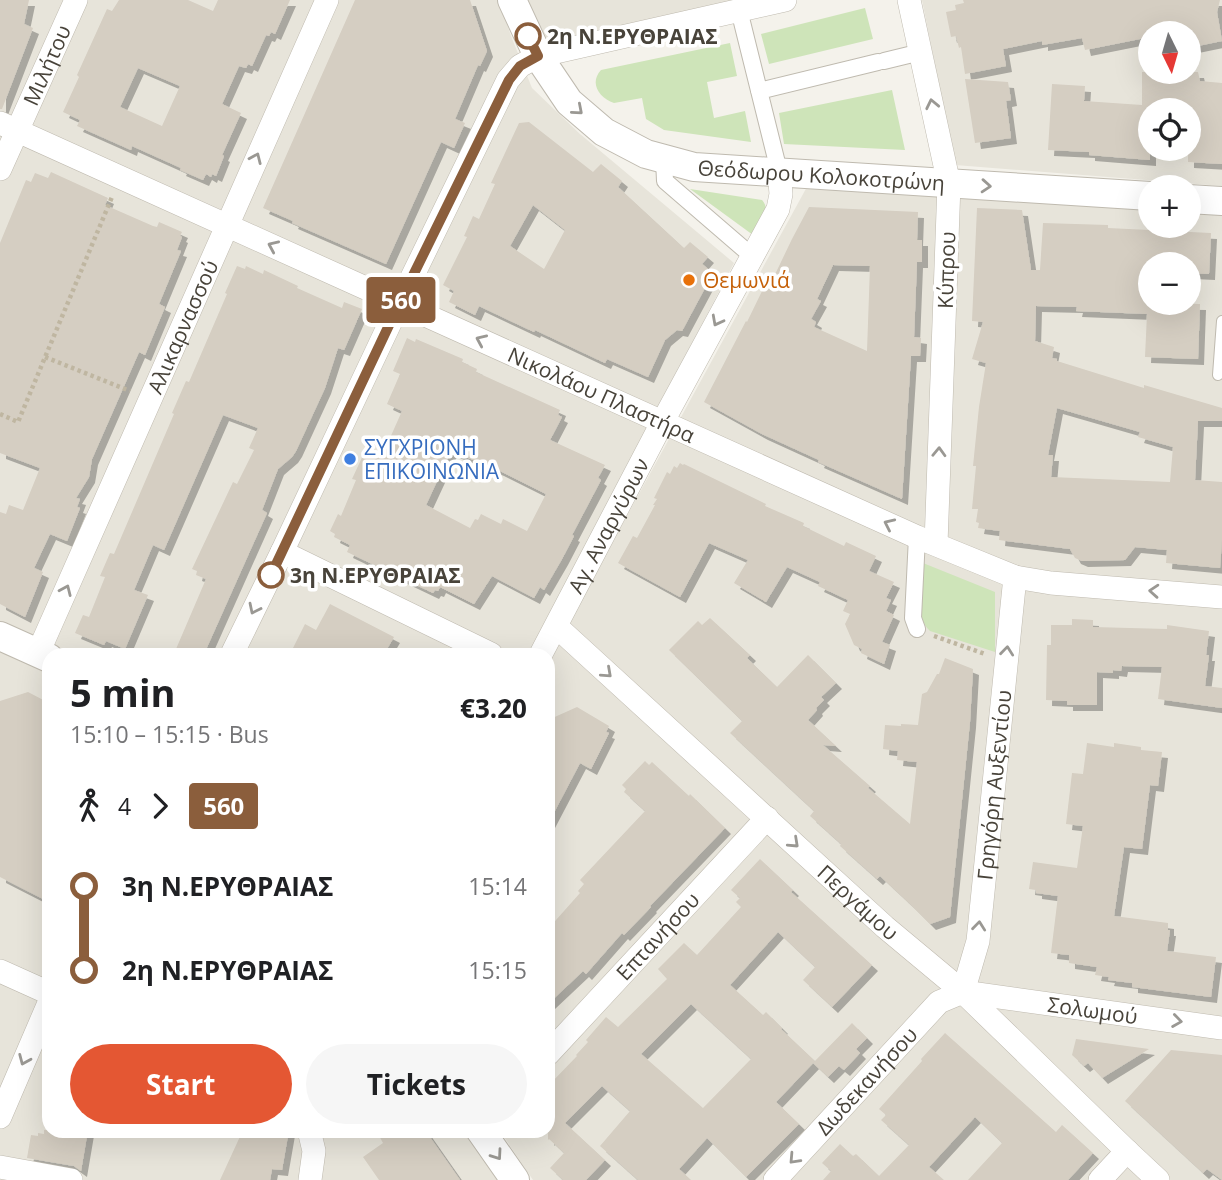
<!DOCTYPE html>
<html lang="en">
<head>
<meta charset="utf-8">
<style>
  body { margin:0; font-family:"Open Sans",sans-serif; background:#f6f6f6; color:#202124; height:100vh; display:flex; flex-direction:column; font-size:26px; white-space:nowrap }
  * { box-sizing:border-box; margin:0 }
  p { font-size:23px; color:#757577 }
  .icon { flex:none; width:38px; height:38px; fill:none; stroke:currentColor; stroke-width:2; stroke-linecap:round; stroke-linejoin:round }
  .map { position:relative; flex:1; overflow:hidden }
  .side { position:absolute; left:42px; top:648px; width:513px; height:490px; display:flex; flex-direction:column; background:#fff; border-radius:21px; box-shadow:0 7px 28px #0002 }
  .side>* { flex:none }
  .badge { padding:0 14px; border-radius:5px; font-size:24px; line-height:46px }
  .needle { width:46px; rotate:175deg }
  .buttons { position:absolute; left:1138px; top:21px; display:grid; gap:14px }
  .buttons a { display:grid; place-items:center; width:63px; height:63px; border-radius:50%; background:#fff; box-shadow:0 7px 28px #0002; font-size:35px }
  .map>.badge { position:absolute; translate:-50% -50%; box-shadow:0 0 0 4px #fff }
  .legs { display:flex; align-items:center; gap:10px; height:77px; padding:0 28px; font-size:23px }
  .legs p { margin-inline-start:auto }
  .summary { display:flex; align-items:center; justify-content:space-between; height:119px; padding:0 28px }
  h1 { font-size:38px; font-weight:700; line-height:52px }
  .action { display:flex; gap:14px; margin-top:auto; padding:14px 28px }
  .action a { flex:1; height:80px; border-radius:42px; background:#e45733; color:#fff; font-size:28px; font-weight:700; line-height:80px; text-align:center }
  .action a+a { background:#f6f6f6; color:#202124 }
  ul { padding:0 28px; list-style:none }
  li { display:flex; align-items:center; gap:24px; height:84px; font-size:26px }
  li i { display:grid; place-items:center; width:10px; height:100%; margin:0 9px; background:currentColor }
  li i::after { content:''; width:18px; height:18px; margin:-9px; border:5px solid; border-radius:50%; background:#fff }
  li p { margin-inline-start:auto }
  li:first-child i { background:linear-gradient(#0000 50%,currentColor 0) }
  li:last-child i { background:linear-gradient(currentColor 50%,#0000 0) }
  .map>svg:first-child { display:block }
</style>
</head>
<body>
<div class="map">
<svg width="1222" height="1180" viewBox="0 0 1222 1180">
  <defs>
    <filter id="shadow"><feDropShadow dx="6" dy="6" stdDeviation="0" flood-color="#0004"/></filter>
  </defs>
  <rect width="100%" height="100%" fill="#f4f2eb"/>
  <path fill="#e7e4da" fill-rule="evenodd" d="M0,0H499L511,36L532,88L580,134L734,263L529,654H49V1130L464,1131L497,1180H0Z
    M520,0H736L586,35L553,40L534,32Z
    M922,0H1222V186L955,165ZM1150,33H1188V72H1150ZM1150,110H1188V149H1150Z
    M808,185L1150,205V226H1188V208L1222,210V1180H533L500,1131L548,1130V660ZM1150,264H1188V303H1150Z"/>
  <path fill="#cee4b9" d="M865,8L873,39L769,64L761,34Z
    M730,43L737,76L707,82L714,118L745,111L751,142L664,130L646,119L642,98L614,103C599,98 589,83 601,70Z
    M892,90L905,150L784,144L779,113Z
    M690,189L762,200C772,211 760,224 753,235Z
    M923,563L995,592V652L930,631C914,618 922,582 923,563Z"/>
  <path fill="#d5cec2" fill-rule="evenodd" filter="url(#shadow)" d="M0,0H29L24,24L33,28L2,109H0Z
    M119,0H188L213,11L218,0H290L275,34L271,32L269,36L266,35L252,66L248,64L246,68L239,66L222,104L241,113L222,155L224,156L216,176L212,174L211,177L206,174L203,180L180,170L181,168L132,146L131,150L77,126L80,120L63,112L79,77L77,75L107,9L112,11ZM138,68L180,86L162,126L120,107Z
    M355,0H470L487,51L480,66L478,65L455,119L465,123L454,148L441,142L386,264L292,223L293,221L263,208Z
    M963,0H1220L1217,12L1222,41L1188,48V33H1150V37L1085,50L1082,38L1042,45V41L1003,49L1006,66L965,74L961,47L959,48L956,36L951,37L946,12L956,10L955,5L964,3Z
    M1142,72H1198L1200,81L1222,83V164L1188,162V110H1150V160L1089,155V152L1048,150L1052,84L1085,86L1084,101L1142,105Z
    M965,79L1008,82L1011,100L1006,101L1011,138L975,143Z
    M529,122L593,172L601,164L622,181L618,187L684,248L690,242L708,257L702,264L713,273L682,331L677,330L665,340L648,377L607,359L605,363L535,330L534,332L479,306L475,315L449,302L454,291L443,285L467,237L464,236L473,216L479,219L495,184L491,183L519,123ZM533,205L565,230L544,269L510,246Z
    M51,172L108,198L105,205L153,226L157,227L159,222L182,232L180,236L182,237L177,250L181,251L159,304L165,307L145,355L139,352L92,459L89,477L76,498L80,499L77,507L80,508L67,541L50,534L34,568L43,572L25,617L0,604V512L6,514L9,505L23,510L40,468L0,453V243L26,180L31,182L35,173L48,178Z
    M809,207L918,212L917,240H922V262H917L914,337L921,338L920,356H911L902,499L818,462L819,460L762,434L704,402L746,321L747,322L765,285L769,287L792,239ZM833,265L870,266L867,351L814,327L816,322L811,319L821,301L817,299Z
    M977,208L1022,210L1031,270H1040L1043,223L1108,225V228L1211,233L1209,274L1188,273V264H1150V303L1200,304L1198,359L1145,357L1147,314L1076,311L1077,307L1036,306L1035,341L1054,347L1052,358L1057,359V361L1144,388V385L1222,408V421H1198L1195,480L1222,482V540L1220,568L1166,563L1167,550L1135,547L1125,560L1082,561L1075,558L1070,549L999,540L1000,531L978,528L979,523L976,522L978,509H972L976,466H973L979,407L986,363L972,359L983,322L972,321ZM1057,408L1140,432L1138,437L1173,447L1170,482L1051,477L1053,455H1048Z
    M237,266L245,269L246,266L263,274L264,270L298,286L297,288L342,308L344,302L362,309L344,350L338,348L325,388L296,451L292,457L278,469L262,510L267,513L204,654H188L176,649L206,579L196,575L197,571L192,569L233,482L237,484L254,450L249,448L258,428L223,415L164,550L153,545L134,590L148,595L125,649L106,641L104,645L75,633L83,615L89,617L105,577L100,576L110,553L114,554L174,414L172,413L186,381L189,382L227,294L225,293Z
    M407,338L415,342L416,339L463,359L462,362L477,369L476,372L560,410L558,415L562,417L550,440L605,465L598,478L601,480L572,535L574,536L562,559L544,590L540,587L534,598L492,576L474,604L440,587L438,591L435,590L433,593L347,552L350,545L334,537L335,534L330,531L338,514L341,516L356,480L352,479L365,451L369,453L370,450L382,456L402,411L387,404L400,374L393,371ZM451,451L498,470L546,494L527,531L503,519L501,524L481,514L478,520L475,519L470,528L426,505Z
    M680,463L683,465L684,464L766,504L765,506L804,523L803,526L844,546L846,542L876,556L869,571L894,582L886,598L891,600L886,611L894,615L882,642L890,645L884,664L861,653L862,649L854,645L845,624L850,614L843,611L848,600L818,586L820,582L787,567L766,602L734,583L748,560L709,543L680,597L618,563L633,536L637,538L655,505H653L657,499L654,498L667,472L670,474L674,466L677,468Z
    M330,604L394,637L384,654H305L293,648L305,624L316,630Z
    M710,618L750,655L747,658L777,687L808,655L836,683L821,697L824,700L816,708L817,710L808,720L836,746L823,745L870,786L868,788L910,824L917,762L897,760L898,751L883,749L885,725L901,726V724L918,725L922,694L927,692L937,674H939L945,658L973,669L970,722L950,917L930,924L910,904L880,876L877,879L840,846L841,844L810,816L814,811L730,733L742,721L669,650L698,621L702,625Z
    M1072,619L1093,620V627L1167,629V625L1209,631L1206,655H1209L1205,686L1222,688V708L1158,699L1162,667L1122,666L1121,671L1113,670V673L1097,672V705H1067V701L1046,700L1047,645H1051V625H1072Z
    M28,692L49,703V902L0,877V701Z
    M577,707L609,726L606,732L609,733L591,769L580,763L548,824V720Z
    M1087,743L1114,747V743L1141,747V750L1162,752L1158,786L1150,785L1142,849L1124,847L1114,916L1168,923V930H1170L1167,951L1216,957L1211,997L1132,987V983L1108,980L1109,977L1095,975L1097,967L1069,963V955L1051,953L1058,896L1036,893V890L1029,889L1033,862L1077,868L1083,826L1066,824L1072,773L1083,774Z
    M645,761L649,765L652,762L689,796L690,794L725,828L650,906L651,907L624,935L622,933L586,974L583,971L548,1004V929L580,893L578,891L584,884L580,880L645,811L624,792L626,789L622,785Z
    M760,859L793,890L791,892L872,965L832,1007L803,980L815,967L778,932L730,985L763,1015L766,1012L782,1028L781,1029L815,1061L776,1102L799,1124L746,1177L707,1138L679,1169L691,1180H638L600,1146L630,1111L602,1086L565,1123L605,1160L586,1180H563L550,1168L564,1153L549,1139L548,1140V1086L577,1056L576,1055L588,1042L586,1040L606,1017L618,1027L667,979L658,969L684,943L697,955L741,907L736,902L740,898L731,890ZM691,1004L751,1059L703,1108L641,1054Z
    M852,1023L867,1038L856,1049L860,1053L844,1070L839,1066L828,1077L813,1063Z
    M945,1033L1056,1132L1062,1125L1093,1153L1068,1180H968L1002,1143L975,1117L929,1167L944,1180H823L831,1171L822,1163L840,1144L853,1156L856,1154L879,1176L909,1145L881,1120L886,1115L879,1109L922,1061L921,1059Z
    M1076,1039L1149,1049L1102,1078L1088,1063L1084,1066L1072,1055Z
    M1171,1050L1222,1055V1180L1207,1169L1203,1173L1125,1101Z
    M44,1130H88L81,1171L74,1166L27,1158L31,1135L38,1136V1133L44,1134Z
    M243,1130H289L282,1170L272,1169L270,1180H220Z
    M376,1130H425L460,1180H379L363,1157L383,1143Z"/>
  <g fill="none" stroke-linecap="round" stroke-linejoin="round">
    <g stroke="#bfbaaf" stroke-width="12">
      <path id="service" d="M1218,375L1222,321"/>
    </g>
    <g stroke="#bfbaaf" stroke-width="18">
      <path id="pedestrian" d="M739,10L779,171
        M884,61L921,52
        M759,91L878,62
        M664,159L665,181L752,256
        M917,537L913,618L917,629"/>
    </g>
    <g stroke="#bfbaaf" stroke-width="24">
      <g id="minor">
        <path d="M909,0L949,184L936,544"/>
        <path id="s1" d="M0,123L917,537L1015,577L1051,583L1222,597"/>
        <path id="s2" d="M0,169L76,0"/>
        <path d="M282,552L491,654"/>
        <path id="s3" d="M557,627L885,927L963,992L1127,1151L1158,1180"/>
        <path id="s4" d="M38,653L327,0"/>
        <path d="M232,654L282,552L399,304L508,80L520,66L538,56L785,0"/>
        <path id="s5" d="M541,654L663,421L778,209L781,194L779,171"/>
        <path d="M0,971L49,993"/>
        <path id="s6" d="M963,992L978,941L1015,577"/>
        <path id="s7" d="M548,1054L767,818"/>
        <path d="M0,1117L49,1003"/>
        <path d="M309,1130L314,1151L310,1180"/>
        <path d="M0,1167L71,1180"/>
        <path id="s8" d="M775,1180L939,1002L963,992L1222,1028"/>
        <path d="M1100,1180L1127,1151"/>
      </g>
    </g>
    <g stroke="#bfbaaf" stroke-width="30">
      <g id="tertiary">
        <path id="s9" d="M512,0L538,56L569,102L604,132L646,154L694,167L1150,196"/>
        <path d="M1188,199L1222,201"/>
        <path d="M0,636L49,658"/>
        <path d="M480,1130L515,1180"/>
      </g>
    </g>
    <path stroke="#bfb6a1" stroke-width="4.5" stroke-dasharray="3.5 3.5" stroke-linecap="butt" d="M45,357L130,391
      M0,414L18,422L112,197
      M934,636L985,654"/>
    <use href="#service" stroke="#fff" stroke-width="10"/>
    <use href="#pedestrian" stroke="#fff" stroke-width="16"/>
    <use href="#minor" stroke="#fff" stroke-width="23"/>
    <use href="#tertiary" stroke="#fff" stroke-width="28"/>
  </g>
  <defs><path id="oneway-chevron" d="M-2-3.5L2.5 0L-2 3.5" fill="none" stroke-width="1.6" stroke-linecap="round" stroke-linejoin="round" transform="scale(1.75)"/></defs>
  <g stroke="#9a9893">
    <use href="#oneway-chevron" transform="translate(932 104) rotate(-102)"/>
    <use href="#oneway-chevron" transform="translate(578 110) rotate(41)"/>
    <use href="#oneway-chevron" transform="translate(256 158) rotate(-66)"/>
    <use href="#oneway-chevron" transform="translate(986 186) rotate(4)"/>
    <use href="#oneway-chevron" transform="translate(273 246) rotate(-156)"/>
    <use href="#oneway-chevron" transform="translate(717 321) rotate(118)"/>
    <use href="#oneway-chevron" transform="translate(481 340) rotate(-156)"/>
    <use href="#oneway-chevron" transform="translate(939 452) rotate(-88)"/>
    <use href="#oneway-chevron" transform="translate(889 524) rotate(-155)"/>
    <use href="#oneway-chevron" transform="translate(66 590) rotate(-66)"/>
    <use href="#oneway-chevron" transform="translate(1154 591) rotate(-176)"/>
    <use href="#oneway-chevron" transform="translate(254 609) rotate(116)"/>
    <use href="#oneway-chevron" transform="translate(1007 651) rotate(-84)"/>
    <use href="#oneway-chevron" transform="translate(607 673) rotate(42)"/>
    <use href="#oneway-chevron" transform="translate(794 843) rotate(43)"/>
    <use href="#oneway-chevron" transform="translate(979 926) rotate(-84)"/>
    <use href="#oneway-chevron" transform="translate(1177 1021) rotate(8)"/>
    <use href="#oneway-chevron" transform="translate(24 1060) rotate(113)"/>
    <use href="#oneway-chevron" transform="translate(497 1155) rotate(55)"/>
    <use href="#oneway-chevron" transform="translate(794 1159) rotate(133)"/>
  </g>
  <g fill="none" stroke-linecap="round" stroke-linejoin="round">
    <g stroke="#fff" stroke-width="16">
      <path id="line-1" d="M271,575L399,304L509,80L520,66L538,56L528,36"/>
    </g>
    <use href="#line-1" stroke="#8b5e3c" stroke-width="10"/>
  </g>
  <g fill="#fff" stroke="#8b5e3c" stroke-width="3.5">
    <circle cx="528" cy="36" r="12"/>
    <circle cx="271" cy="575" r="12"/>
  </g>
  <circle fill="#e8710a" stroke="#fff" stroke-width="2.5" cx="689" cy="280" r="7"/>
  <circle fill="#3f7fe0" stroke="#fff" stroke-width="2.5" cx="350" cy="459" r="7"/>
  <g text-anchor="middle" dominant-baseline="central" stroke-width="7" stroke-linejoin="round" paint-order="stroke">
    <g font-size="21" font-weight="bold" fill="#48433a" stroke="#fff" text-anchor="start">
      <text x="547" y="36">2η Ν.ΕΡΥΘΡΑΙΑΣ</text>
      <text x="290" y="575">3η Ν.ΕΡΥΘΡΑΙΑΣ</text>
    </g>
    <g font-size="21" fill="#48433a" stroke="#fff">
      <text stroke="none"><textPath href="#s2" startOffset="114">Μιλήτου</textPath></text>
      <text stroke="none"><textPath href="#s9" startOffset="388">Θεόδωρου Κολοκοτρώνη</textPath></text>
      <text transform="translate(946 270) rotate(-88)">Κύπρου</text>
      <text stroke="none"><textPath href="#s4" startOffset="357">Αλικαρνασσού</textPath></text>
      <text stroke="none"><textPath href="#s1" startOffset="660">Νικολάου Πλαστήρα</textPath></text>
      <text stroke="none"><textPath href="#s5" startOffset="145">Αγ. Αναργύρων</textPath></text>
      <text stroke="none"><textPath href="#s6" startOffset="210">Γρηγόρη Αυξεντίου</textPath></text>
      <text stroke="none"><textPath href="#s3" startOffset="408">Περγάμου</textPath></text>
      <text stroke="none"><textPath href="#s7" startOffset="161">Επτανήσου</textPath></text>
      <text stroke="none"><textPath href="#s8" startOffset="399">Σολωμού</textPath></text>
      <text stroke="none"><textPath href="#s8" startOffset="135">Δωδεκανήσου</textPath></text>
    </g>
    <g font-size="21" fill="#c56008" stroke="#fff" text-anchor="start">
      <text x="703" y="280">Θεμωνιά</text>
    </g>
    <g font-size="21" fill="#366cbe" stroke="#fff" text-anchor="start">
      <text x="364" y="447">ΣΥΓΧΡΙΟΝΗ<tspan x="364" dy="24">ΕΠΙΚΟΙΝΩΝΙΑ</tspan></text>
    </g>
  </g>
</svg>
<div class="buttons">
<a><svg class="needle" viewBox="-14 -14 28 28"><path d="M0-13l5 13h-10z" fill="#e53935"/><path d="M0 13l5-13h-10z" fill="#757577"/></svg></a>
<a><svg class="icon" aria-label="locate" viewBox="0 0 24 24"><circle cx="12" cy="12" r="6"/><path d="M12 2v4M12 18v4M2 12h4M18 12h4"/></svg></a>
<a>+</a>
<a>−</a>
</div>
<b class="badge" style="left:401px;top:300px;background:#8b5e3c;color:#fff">560</b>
<section class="side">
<div class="summary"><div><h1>5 min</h1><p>15:10 – 15:15 · Bus</p></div><b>€3.20</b></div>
<div class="legs"><svg class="icon" aria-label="walk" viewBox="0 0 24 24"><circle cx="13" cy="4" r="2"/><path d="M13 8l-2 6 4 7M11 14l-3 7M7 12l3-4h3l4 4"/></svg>4<svg class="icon" aria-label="forward" viewBox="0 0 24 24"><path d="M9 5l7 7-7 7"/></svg><b class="badge" style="background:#8b5e3c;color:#fff">560</b></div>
<ul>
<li><i style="color:#8b5e3c"></i><b>3η Ν.ΕΡΥΘΡΑΙΑΣ</b><p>15:14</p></li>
<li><i style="color:#8b5e3c"></i><b>2η Ν.ΕΡΥΘΡΑΙΑΣ</b><p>15:15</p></li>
</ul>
<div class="action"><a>Start</a><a>Tickets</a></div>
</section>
</div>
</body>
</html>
